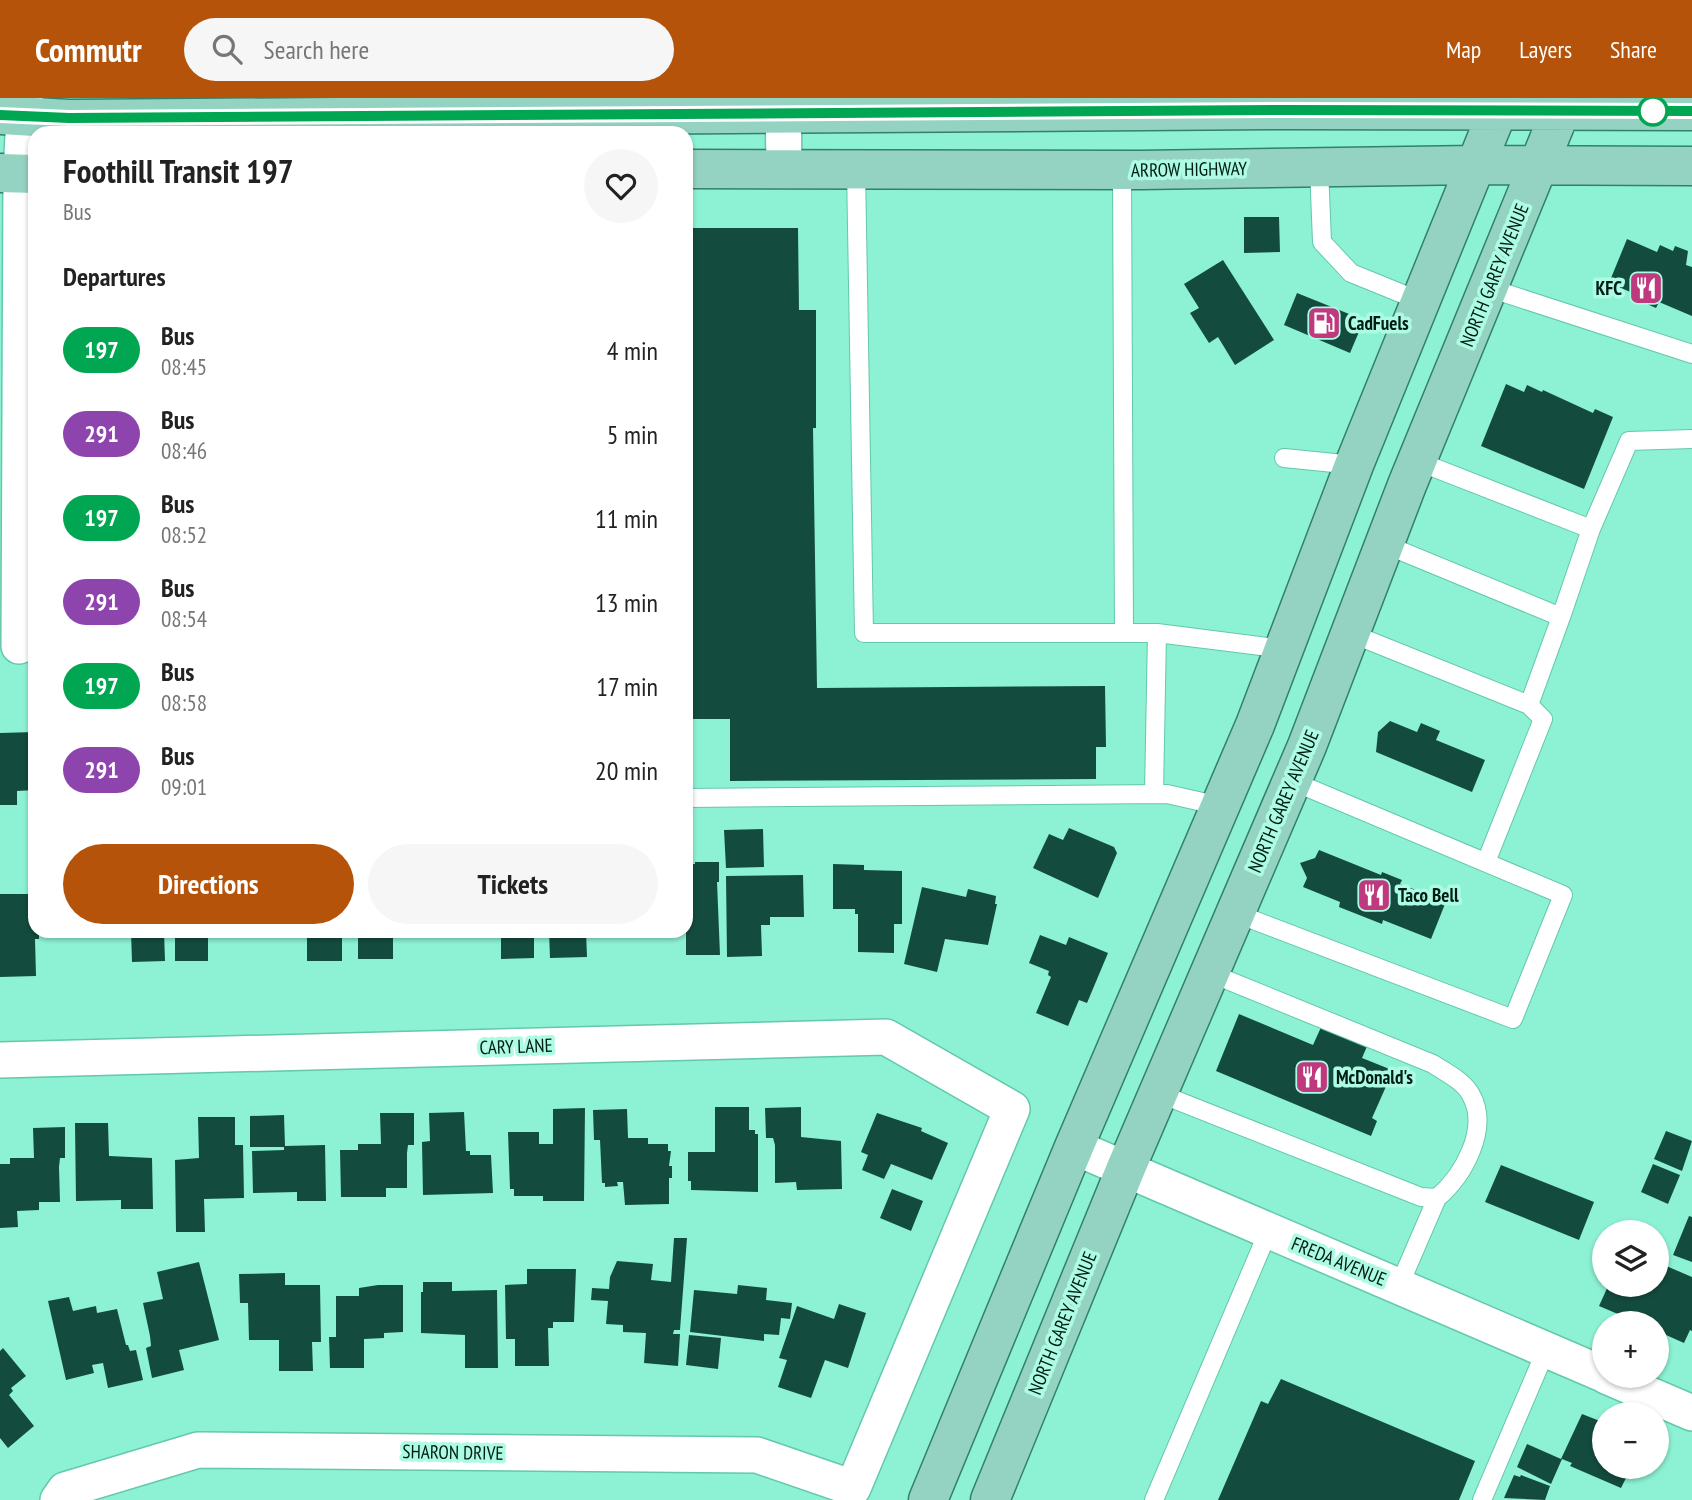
<!DOCTYPE html>
<html lang="en">
<head>
<meta charset="utf-8">
<style>
  body { margin:0; font-family:"PT Sans Narrow",sans-serif; background:#f6f6f6; color:#222; height:100vh; display:flex; flex-direction:column; font-size:26px; white-space:nowrap }
  * { box-sizing:border-box; margin:0 }
  p { font-size:23px; color:#767676 }
  .icon { flex:none; width:38px; height:38px; fill:none; stroke:currentColor; stroke-width:2; stroke-linecap:round; stroke-linejoin:round }
  .map { position:relative; flex:1; overflow:hidden }
  .drawer { position:absolute; left:28px; top:28px; width:665px; height:812px; display:flex; flex-direction:column; background:#fff; border-radius:21px; box-shadow:0 2px 5px #0004 }
  .drawer>* { flex:none }
  .badge { padding:0 14px; border-radius:23px; font-size:24px; line-height:46px }
  .tools { position:absolute; left:1592px; top:1122px; display:grid; gap:14px }
  .tools a { display:grid; place-items:center; width:77px; height:77px; border-radius:50%; background:#fff; box-shadow:0 2px 5px #0004; font-size:35px }
  .map>.badge { position:absolute; translate:-50% -50%; box-shadow:0 0 0 4px #fff }
  h2 { padding:0 35px; font-size:26px; line-height:63px }
  .round { display:grid; place-items:center; flex:none; width:74px; height:74px; border-radius:37px; background:#f6f6f6 }
  .head { display:flex; align-items:center; justify-content:space-between; height:119px; padding:0 35px }
  h1 { font-size:33px; font-weight:800; line-height:52px }
  .button { display:flex; gap:14px; margin-top:auto; padding:14px 35px }
  .button a { flex:1; height:80px; border-radius:42px; background:#b45309; color:#fff; font-size:28px; font-weight:800; line-height:80px; text-align:center }
  .button a+a { background:#f6f6f6; color:#222 }
  ul { padding:0; list-style:none }
  li { display:flex; align-items:center; gap:21px; height:84px; padding:0 35px }
  li div { flex:1 }
  li b { display:block; font-size:26px }
  li em { font-style:normal }
  li .badge { min-width:77px; font-weight:700; text-align:center }
  header { display:flex; align-items:center; gap:42px; box-sizing:border-box; height:98px; padding:0 35px; background:#b45309; color:#fff }
  header strong { font-size:33px }
  nav { display:flex; gap:38px; margin-inline-start:auto; font-size:24px }
  .search { width:490px; height:63px; background:#f6f6f6; display:flex; align-items:center; gap:18px; box-sizing:border-box; padding:0 24px; border-radius:38px; color:#767676; font-size:26px }
  .map>svg:first-child { display:block }
</style>
</head>
<body>
<header>
<strong>Commutr</strong>
<div class="search"><svg class="icon" aria-label="search" viewBox="0 0 24 24"><circle cx="10" cy="10" r="6"/><path d="M15 15l6 6"/></svg>Search here</div>
<nav><a>Map</a><a>Layers</a><a>Share</a></nav>
</header>
<div class="map">
<svg width="1692" height="1402" viewBox="0 0 1692 1402">
  <rect width="100%" height="100%" fill="#8df2d4"/>
  <path fill="#134c3e" d="M1244,119H1279L1280,154L1244,155Z
    M686,130H798L799,212H816V330H813L817,590L1105,588L1106,649H1096V681L730,683V621H686Z
    M1627,141L1657,154L1660,147L1673,153L1675,148L1688,153L1686,167L1692,169V218L1659,204L1656,210L1638,202L1640,198L1609,185Z
    M1223,162L1274,242L1235,267L1218,239L1209,245L1190,215L1199,210L1184,186Z
    M1297,195L1364,222L1350,255L1284,227Z
    M1506,286L1524,294L1527,287L1542,294L1543,292L1593,315L1595,311L1613,319L1584,391L1481,348Z
    M1390,623L1417,634L1421,625L1440,633L1436,642L1485,662L1472,694L1376,654L1378,634Z
    M35,634V692L17,693V707H0V635Z
    M1069,730L1114,749L1117,755L1098,800L1033,770L1049,736L1063,742Z
    M763,731L764,769L726,770L724,732Z
    M1319,752L1381,777L1382,774L1402,782L1400,786L1432,798L1433,795L1447,801L1431,841L1383,822L1382,826L1339,809L1340,804L1303,789L1307,780L1300,765L1315,760Z
    M695,764H719V784H717L720,857H686V766H695Z
    M833,766L864,767V772L902,773V826H894V855L858,854V816H855V811H833Z
    M803,777L804,819H770V827H761L762,858L727,859L726,778Z
    M922,789L966,799L968,791L996,798L995,806H997L988,847L945,841L937,874L904,866Z
    M0,796H35V833H60V836H39V841H35L36,878L0,879Z
    M131,833H164L165,863L132,864Z
    M175,833H208V863H175Z
    M307,833H342V863H307Z
    M358,833H393V861H358Z
    M501,833H534V860L501,861Z
    M549,833H586L587,859L550,860Z
    M1040,837L1066,847L1069,839L1108,855L1087,905L1079,902L1068,928L1036,915L1051,879L1048,877L1049,873L1029,865Z
    M1239,916L1313,947L1322,927L1368,946L1362,960L1397,974L1393,986L1388,984L1372,1020L1377,1023L1371,1038L1216,973Z
    M715,1009H749V1032H755V1036H758V1094L691,1092V1083H688V1054H715Z
    M801,1009V1039L841,1043L842,1091L797,1092L796,1084L775,1085V1047L773,1040H766L765,1010Z
    M585,1010L584,1103H543V1098H514V1091H510L508,1034H539V1046H553V1011Z
    M627,1011L628,1040H648V1046H668V1053H671L669,1068H672V1080H669V1106L625,1107L623,1084H617L618,1088L605,1089V1085H602L600,1042H594L593,1012Z
    M464,1014L466,1053H470V1057H491L493,1095L423,1097L422,1044L430,1043L429,1015Z
    M380,1015H414V1047H408L407,1055V1090H386V1099H341L340,1052H358V1046H381Z
    M877,1015L922,1030L921,1033L948,1045L932,1082L891,1066L884,1081L862,1072L868,1057L861,1054Z
    M284,1017L285,1048L325,1047L326,1103H297V1094L253,1095L252,1053L284,1052V1049H250V1018Z
    M198,1019H235V1047H243L244,1100L204,1101L205,1134H176L175,1062L199,1060Z
    M75,1025H108L109,1058L152,1060L153,1111H121V1102L76,1103Z
    M65,1029V1060H60L59,1069L60,1104H39V1112L17,1113L18,1129L0,1130V1066H10V1060H34L33,1030Z
    M1666,1033L1692,1043L1682,1073L1654,1061Z
    M1653,1066L1680,1077L1668,1106L1641,1094Z
    M1501,1067L1594,1104L1579,1142L1485,1104Z
    M892,1091L923,1103L911,1133L880,1120Z
    M1689,1118L1692,1119V1164L1673,1157Z
    M674,1140H687L680,1232H674L673,1236H680L678,1268L644,1265L646,1235L623,1234V1227L606,1226L608,1203L591,1202L592,1190L609,1191L610,1179L617,1163L653,1166L651,1182L671,1184Z
    M199,1164L219,1242L179,1252L184,1272L152,1280L146,1250L151,1248L150,1238L143,1205L163,1201L157,1174Z
    M1657,1164L1692,1179V1233L1690,1232L1684,1245L1657,1233V1225H1639L1599,1208L1609,1186H1625L1639,1193L1642,1186H1657Z
    M527,1171H576L574,1224H553V1230H548L549,1268H515V1241H506L505,1187L527,1186Z
    M285,1175V1187H320L321,1244H312L313,1273H279V1242H249L248,1205H240L239,1176Z
    M423,1184H452V1193L497,1192L498,1270H465V1237L421,1235V1194H423Z
    M378,1187H403V1234L384,1235V1240L364,1241V1270H330L329,1239H336V1198H359V1190Z
    M738,1187L767,1190L766,1202L792,1205L790,1221L781,1220L779,1237L764,1236V1243L690,1234L694,1192L737,1196Z
    M69,1199L73,1213L96,1208L97,1215L117,1211L126,1247H128L130,1253L136,1252L143,1282L108,1290L103,1265L92,1267L94,1275L66,1282L48,1203Z
    M839,1206L866,1215L848,1270L825,1262L811,1300L778,1289L787,1262L779,1260L797,1208L834,1221Z
    M689,1237L721,1240L718,1271L686,1267Z
    M3,1250L26,1278L11,1290L13,1293L9,1297L34,1328L8,1350L0,1340V1253Z
    M1281,1281L1475,1363L1459,1402H1218L1261,1303L1268,1306Z
    M1582,1316L1605,1325V1368H1640L1636,1380L1628,1376L1621,1390L1570,1368L1572,1365L1562,1361L1551,1386L1517,1369L1527,1346L1561,1361Z
    M1514,1377L1520,1379L1521,1377L1550,1388L1545,1402L1504,1400Z"/>
  <g fill="none" stroke-linecap="round" stroke-linejoin="round">
    <g stroke="#63c8ac" stroke-width="20">
      <path id="service" d="M1319,69L1322,144L1351,175L1420,203
        M856,70L864,535H1157
        M1122,72L1124,535
        M1489,190L1692,256
        M1284,360L1354,367
        M1417,363L1591,431L1561,519
        M1591,431L1629,343L1692,341
        M1350,535L1529,607L1561,519L1384,446
        M1154,696L1157,535L1284,551
        M686,700L1167,696L1220,708
        M1486,764L1543,621L1529,607
        M1235,815L1513,921L1563,797L1292,683
        M1158,995L1421,1099L1437,1100C1463,1078 1490,1031 1471,997C1464,983 1445,974 1433,966L1210,875
        M1399,1188L1437,1100
        M1154,1402L1268,1134
        M1482,1402L1546,1252"/>
    </g>
    <g stroke="#63c8ac" stroke-width="38">
      <path id="minor" d="M783,0L784,69
        M19,548L21,75L25,0
        M0,962L886,939L1012,1011L853,1390L757,1357L198,1352L65,1392L58,1402
        M1074,1049L1605,1277
        M1606,1278L1692,1315"/>
    </g>
    <g stroke="#32806b" stroke-width="41">
      <path id="primary" d="M0,17L69,21L1281,12L1692,13
        M686,71L1141,72L1475,67L1692,68
        M0,75L35,76
        M928,1402L1074,1049L1255,627L1354,367L1503,0
        M990,1402L1126,1070L1307,648L1407,387L1566,0"/>
    </g>
    <use href="#service" stroke="#fff" stroke-width="18"/>
    <use href="#minor" stroke="#fff" stroke-width="35"/>
    <use href="#primary" stroke="#94d3c2" stroke-width="38"/>
  </g>
  <g fill="none" stroke-linecap="round" stroke-linejoin="round">
    <g stroke="#fff" stroke-width="16">
      <path id="line" d="M0,17L69,20L1281,12L1692,13"/>
    </g>
    <use href="#line" stroke="#00a651" stroke-width="10"/>
  </g>
  <defs>
    <g id="restaurant-square" transform="scale(1.75)"><rect x="-9" y="-9" width="18" height="18" rx="4" fill="#be397e" stroke="#adfbe2"/><path d="M-5-6h1v4h1v-4h1v4h1v-4h1v5L-1.5 .5V6h-2V.5L-5-1ZM5-6V6H3V1.5H1.5Q1.5-4 5-6Z" fill="#fff"/></g>
    <g id="fuel-square" transform="scale(1.75)"><rect x="-9" y="-9" width="18" height="18" rx="4" fill="#be397e" stroke="#adfbe2"/><path d="M-5.5-6h7V0h2V4h1.3V-2.5L3-4.5l.8-.8L6-3V5H2.5V1h-1V6h-7ZM-4.2-4.7v3.2H.2V-4.7Z" fill="#fff"/></g>
  </defs>
  <g fill-rule="evenodd">
    <use href="#restaurant-square" x="1646" y="190"/>
    <use href="#fuel-square" x="1324" y="225"/>
    <use href="#restaurant-square" x="1374" y="797"/>
    <use href="#restaurant-square" x="1312" y="979"/>
  </g>
  <circle fill="#fff" stroke="#00a651" stroke-width="3.5" cx="1653" cy="13" r="14"/>
  <g text-anchor="middle" dominant-baseline="central" stroke-width="7" stroke-linejoin="round" paint-order="stroke">
    <g font-size="19" fill="#001d15" stroke="#adfbe2">
      <text transform="translate(1189 71) rotate(-1)">ARROW HIGHWAY</text>
      <text transform="translate(1494 177) rotate(-68)">NORTH GAREY AVENUE</text>
      <text transform="translate(1283 703) rotate(-67)">NORTH GAREY AVENUE</text>
      <text transform="translate(516 948) rotate(-2)">CARY LANE</text>
      <text transform="translate(1339 1163) rotate(22)">FREDA AVENUE</text>
      <text transform="translate(1062 1225) rotate(-68)">NORTH GAREY AVENUE</text>
      <text transform="translate(453 1354) rotate(1)">SHARON DRIVE</text>
    </g>
    <g font-size="19" font-weight="bold" fill="#001d15" stroke="#adfbe2" text-anchor="start">
      <text x="1622" y="190" text-anchor="end">KFC</text>
      <text x="1348" y="225">CadFuels</text>
      <text x="1398" y="797">Taco Bell</text>
      <text x="1336" y="979">McDonald's</text>
    </g>
  </g>
</svg>
<div class="tools">
<a><svg class="icon" aria-label="layers" viewBox="0 0 24 24"><path d="M12 4l9 5-9 5-9-5zM3 14l9 5 9-5"/></svg></a>
<a>+</a>
<a>−</a>
</div>
<section class="drawer">
<div class="head"><div><h1>Foothill Transit 197</h1><p>Bus</p></div><a class="round"><svg class="icon" aria-label="heart" viewBox="0 0 24 24"><path d="M12 20l-8-8c-3-5 5-10 8-4 3-6 11-1 8 4z"/></svg></a></div>
<h2>Departures</h2>
<ul>
<li><span class="badge" style="background:#00a651;color:#fff">197</span><div><b>Bus</b><p>08:45</p></div><em>4 min</em></li>
<li><span class="badge" style="background:#8e44ad;color:#fff">291</span><div><b>Bus</b><p>08:46</p></div><em>5 min</em></li>
<li><span class="badge" style="background:#00a651;color:#fff">197</span><div><b>Bus</b><p>08:52</p></div><em>11 min</em></li>
<li><span class="badge" style="background:#8e44ad;color:#fff">291</span><div><b>Bus</b><p>08:54</p></div><em>13 min</em></li>
<li><span class="badge" style="background:#00a651;color:#fff">197</span><div><b>Bus</b><p>08:58</p></div><em>17 min</em></li>
<li><span class="badge" style="background:#8e44ad;color:#fff">291</span><div><b>Bus</b><p>09:01</p></div><em>20 min</em></li>
</ul>
<div class="button"><a>Directions</a><a>Tickets</a></div>
</section>
</div>
</body>
</html>
